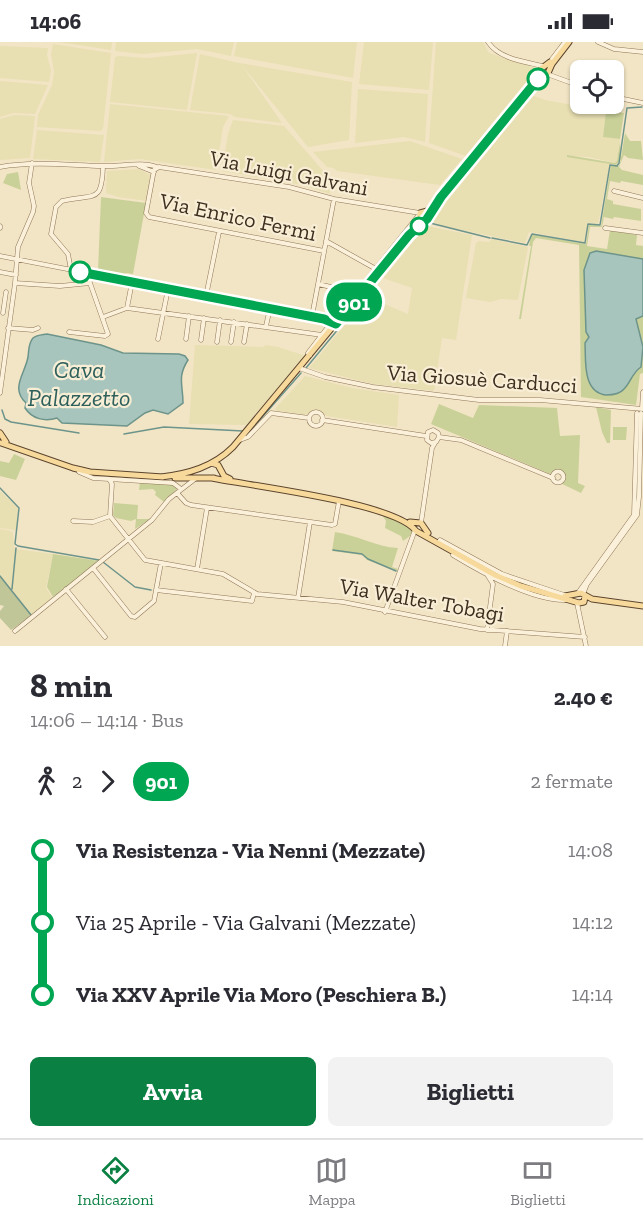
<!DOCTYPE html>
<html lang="it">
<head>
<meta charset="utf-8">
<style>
  body { margin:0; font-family:"Zilla Slab",serif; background:#f2f2f3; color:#2b2b33; height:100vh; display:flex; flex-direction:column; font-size:22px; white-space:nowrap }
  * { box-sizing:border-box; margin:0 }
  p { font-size:20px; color:#7c7c81 }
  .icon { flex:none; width:33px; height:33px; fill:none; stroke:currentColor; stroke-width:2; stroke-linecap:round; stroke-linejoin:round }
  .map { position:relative; height:604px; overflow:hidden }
  .side { display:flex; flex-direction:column; background:#fff; flex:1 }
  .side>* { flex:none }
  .badge { padding:0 12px; border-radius:20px; font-size:21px; line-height:39px }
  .tools { position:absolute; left:570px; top:18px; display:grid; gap:12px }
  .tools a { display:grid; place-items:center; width:54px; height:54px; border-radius:9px; background:#fff; box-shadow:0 2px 4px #0004; font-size:30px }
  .map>.badge { position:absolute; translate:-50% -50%; box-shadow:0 0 0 3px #fff }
  .legs { display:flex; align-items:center; gap:9px; height:66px; padding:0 30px; font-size:20px }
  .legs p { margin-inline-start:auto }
  .overview { display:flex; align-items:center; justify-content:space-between; height:102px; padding:0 30px }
  h1 { font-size:33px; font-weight:700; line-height:45px }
  .primary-button { display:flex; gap:12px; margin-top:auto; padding:12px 30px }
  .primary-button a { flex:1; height:69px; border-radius:9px; background:#0b8043; color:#fff; font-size:24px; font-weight:700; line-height:69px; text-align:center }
  .primary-button a+a { background:#f2f2f3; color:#2b2b33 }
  ul { padding:0 30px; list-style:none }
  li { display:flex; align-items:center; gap:21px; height:72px; font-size:22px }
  li i { display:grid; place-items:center; width:9px; height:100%; margin:0 8px; background:currentColor }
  li i::after { content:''; width:15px; height:15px; margin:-8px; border:4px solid; border-radius:50%; background:#fff }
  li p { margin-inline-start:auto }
  li:first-child i { background:linear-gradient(#0000 50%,currentColor 0) }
  li:last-child i { background:linear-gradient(currentColor 50%,#0000 0) }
  .status { display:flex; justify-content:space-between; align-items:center; height:42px; padding:0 30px; background:#fff; direction:ltr }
  .status svg { height:16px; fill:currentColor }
  .menu { display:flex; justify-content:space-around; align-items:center; height:84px; border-top:2px solid #e1e1e2; background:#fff; font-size:16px; color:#7c7c81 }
  .menu a { display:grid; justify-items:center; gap:3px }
  .menu .on { color:#0b8043 }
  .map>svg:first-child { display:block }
</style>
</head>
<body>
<div class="status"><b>14:06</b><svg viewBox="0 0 49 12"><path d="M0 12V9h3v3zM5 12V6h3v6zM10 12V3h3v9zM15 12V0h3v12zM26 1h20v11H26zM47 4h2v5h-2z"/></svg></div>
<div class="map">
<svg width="643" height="604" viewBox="0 0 643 604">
  <rect width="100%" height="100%" fill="#f2e5c5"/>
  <path fill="#e8dfb2" d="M59,0H112L111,8Z
    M116,0H234L231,14L197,7L142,12L115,9Z
    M237,0H357L353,36L234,14Z
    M364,0H433L429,48L359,42Z
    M436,0H483L489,11L533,25L537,28L466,114L429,101Z
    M53,2L111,11L103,87L100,89L37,85L38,73L52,43L54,30L51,12Z
    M0,4L48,6L47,13L51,29L49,40L0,36Z
    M197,11L187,68L110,60L115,15L118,14L147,16Z
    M200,12L239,21L352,40L349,98L308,105L241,22L282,81L235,75L230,72L190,68Z
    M0,39L48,43L35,72L13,71L0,75Z
    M358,47L428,52L425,100L404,95L355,101Z
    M529,52L545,58L606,69L603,95L620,97L617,120L615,121L589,115L567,114L610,122L598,182L588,181L584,200L529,190L525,201L443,184L429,178L443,156Z
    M110,62L229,74L223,85L216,128L140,117L104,120Z
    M14,73L35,74L30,116L0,118V77Z
    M233,78L284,84L331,138L330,152L303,143L222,129L228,92Z
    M37,88L104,93L100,120L33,117Z
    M410,99L462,117L440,143L337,129L333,126L327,125L313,110Z
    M139,127L152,134L147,159L118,155L106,151L107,129Z
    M426,184L472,193L456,298L442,296L434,349L373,342L309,326L368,255L408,272L412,246L383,236Z
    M492,197L528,205L518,258L501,257L490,260L466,256L476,201L479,199L489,200Z
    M195,303L264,305L265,303L278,305L306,314L246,383L189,382Z
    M305,334L352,346L399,353L397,385L327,374L318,368L305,373L274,368Z
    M0,449L18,466L16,488L0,486Z
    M0,487L11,489L13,491L14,505L16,507L53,512L46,546L53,557L32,573L0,533Z"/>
  <path fill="#cad198" d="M606,69L624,71L620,97L603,95Z
    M625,91L630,99H641L643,118L628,116L624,113L619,125L622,128L643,133V143L621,139L620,141L610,139L607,157L613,159V162L641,167V179L614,175L613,177L604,175L602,185H590L587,204L607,207L610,188L637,193L636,203L643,204V331L640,332L636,363L581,355L579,203L536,196L533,200L521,277H519L531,204H529L531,192L586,202L589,182L601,184L611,123L619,124L621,117L616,123L567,115V113L615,121L617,119L620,100L621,116Z
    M18,130L21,148L3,141L7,132Z
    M101,155L146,161L133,232L126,231L125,234L98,229Z
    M439,362L473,376L479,363L557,366L560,394L580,393L578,441L585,444L581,451L560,441L564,438V433L561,428L553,429L550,432L431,382Z
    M596,365L611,368L610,401H607L602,390Z
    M613,385H627L626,398H613Z
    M14,412L25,417L16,438L0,434V419L9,421Z
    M140,440L172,443L177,447L164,460L155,453L156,450L153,447L139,448Z
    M114,461L138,463L137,477H150L135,487L136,477L131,479L116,476L113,473Z
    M382,473L396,477L413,488L410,494L403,499L401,494L385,486L386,479Z
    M335,490C357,493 376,505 398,506L392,525L398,527L397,529L367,518L362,513L332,509Z
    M53,512L99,519L53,555L47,545Z"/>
  <path fill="#c0c698" d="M0,534L32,573L11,588L0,576V569L4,564L0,563Z"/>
  <path fill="#a7c5bc" stroke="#6d948b" stroke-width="1.5" d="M596,209L643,217V274L636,277L643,305L641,325C632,331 631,340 624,347C620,352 612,353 606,353C582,350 586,318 585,301L589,295L586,290L584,228L590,211Z
    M47,292L101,303L123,311L179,312L185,314L188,318C177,335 183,343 183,361L168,372L153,368L145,371L127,384L62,381L57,376C45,380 32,377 25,366L26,361C10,346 25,332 28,315C29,308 28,302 33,296C37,293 42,293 47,292Z"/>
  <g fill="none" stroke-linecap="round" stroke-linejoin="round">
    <path stroke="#6d948b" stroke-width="1.5" d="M426,180L490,196
      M492,196L527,203L532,192L585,201L588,182L600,183L610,123L617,124L619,121L627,66L642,65
      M380,236L423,184
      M306,326L373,245
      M2,368L5,377L11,380L79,391
      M249,390L301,331
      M124,392L164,385L243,389
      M0,446L19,466L15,502L18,504L99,518
      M333,508L362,512L368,517L396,529
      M103,520L135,545L151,548
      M0,534L31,573
      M12,547L16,506"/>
    <g stroke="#8f7659" stroke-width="5">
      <path id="minor" d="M488,0C499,17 525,20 543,24
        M598,0L614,7L643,10
        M552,17L565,0
        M547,32L580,44
        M614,55L643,61
        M139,124L154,130
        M0,125C34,119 67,123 102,124C119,125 141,119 157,125
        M614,149L643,156
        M0,186V184
        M605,186L643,191
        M326,199L376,227
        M324,209L149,175L146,171L154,128L159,125L289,145L334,157L420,171
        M0,214L324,277L336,282
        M71,228L68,212L51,192L56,165L62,159C94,151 102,163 103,124
        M0,230L16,233
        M15,241L60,244L90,241
        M318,242L357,251
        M206,254L219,190
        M127,266L132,240
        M3,271L6,250
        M312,274L334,157
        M103,275L127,266L322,293
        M266,284L270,266
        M8,286L33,288L38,286
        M328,289L329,285L418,174
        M69,290L105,294L108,292L90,241L89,232
        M158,297L168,247
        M186,297L189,274
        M201,298L204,276
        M217,300L220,278
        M231,300L234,280
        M244,300L247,282
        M310,313L308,311L328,285
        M299,326L325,335L373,345L479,358H540L643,367
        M0,351L15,241L18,205L33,170L34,164L29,141L32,121
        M642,366L643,350
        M309 377a7 7 0 1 1 14 0a7 7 0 1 1-14 0Z
        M322,378L426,394
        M439,395L438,391L433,388L428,390L427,398L431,401L436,400L439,395L461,398L553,436
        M240,398L248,395L271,371L309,376
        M79,427V430L93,436L173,441L181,447
        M552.5 435a5.5 5.5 0 1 1 11 0a5.5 5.5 0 1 1-11 0Z
        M109,437L112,442L110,474L145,518L223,532L257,552L343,560L480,587L585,595
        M177,451L186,461L191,463L332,483L335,482L339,459
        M73,479L93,480L110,474
        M421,481L432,406L435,401
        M440,498L502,532L567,554
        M453,513C481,530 533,559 565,558
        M93,526L131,574L135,575L154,559L161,521
        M197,527L207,466
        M66,547L105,595
        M156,548L252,559L254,551
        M578,551L634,473L637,371
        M583,552L587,542L637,473L639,455L641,371
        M298,556L310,480
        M577,561L586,604
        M385,570L415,488
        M487,588L493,542L488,534
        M15,589L152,478L169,457L195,437
        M505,604L507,589"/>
    </g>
    <g stroke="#5c442e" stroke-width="7">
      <path id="major" d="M539,36L542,26L550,20
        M419,183L420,171L431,168
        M0,391L6,400
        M1,401L73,426L90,430L163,435
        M211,421L218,423L224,434L230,437
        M161,435C188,432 213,425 233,405L409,193L427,177L442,154L538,37L548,31L552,22L569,0
        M175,436H214
        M212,436C251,444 396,461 416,489L495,533L521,544L579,561L584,560L585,554
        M410,480L421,481L428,491
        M565,554L581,551L592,557L643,564"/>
    </g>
    <use href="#minor" stroke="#fbf1da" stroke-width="4"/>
    <use href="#major" stroke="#f7da9b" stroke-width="5"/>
  </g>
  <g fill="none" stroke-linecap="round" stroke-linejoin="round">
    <g stroke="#fff" stroke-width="14">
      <path id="line-1" d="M80,230L324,277L336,282L409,193L427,177L441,155L538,37"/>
    </g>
    <use href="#line-1" stroke="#00a651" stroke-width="9"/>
  </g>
  <g fill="#fff" stroke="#00a651" stroke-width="3">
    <circle cx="538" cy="37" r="10"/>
    <circle cx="419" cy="184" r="8"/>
    <circle cx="80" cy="230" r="10"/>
  </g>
  <g text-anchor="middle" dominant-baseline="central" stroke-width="4.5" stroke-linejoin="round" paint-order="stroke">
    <g font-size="22" fill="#3e2e1e" stroke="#f8eed6">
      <text transform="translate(289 131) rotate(11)">Via Luigi Galvani</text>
      <text transform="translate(238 175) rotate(12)">Via Enrico Fermi</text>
      <text transform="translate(482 337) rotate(4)">Via Giosuè Carducci</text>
      <text transform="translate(422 558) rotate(10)">Via Walter Tobagi</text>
    </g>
    <g font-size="24" font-style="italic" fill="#2d5f5b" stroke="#f8eed6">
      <text x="79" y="327">Cava<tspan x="79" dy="28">Palazzetto</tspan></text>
    </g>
  </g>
</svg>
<div class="tools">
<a><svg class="icon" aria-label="locate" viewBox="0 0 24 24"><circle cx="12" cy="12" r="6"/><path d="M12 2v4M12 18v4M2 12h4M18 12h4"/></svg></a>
</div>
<b class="badge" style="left:354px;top:260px;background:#00a651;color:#fff">901</b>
</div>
<section class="side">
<div class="overview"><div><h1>8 min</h1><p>14:06 – 14:14 · Bus</p></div><b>2.40 €</b></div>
<div class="legs"><svg class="icon" aria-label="walk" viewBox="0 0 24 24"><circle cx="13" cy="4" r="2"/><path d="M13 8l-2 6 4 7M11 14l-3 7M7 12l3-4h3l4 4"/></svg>2<svg class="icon" aria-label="forward" viewBox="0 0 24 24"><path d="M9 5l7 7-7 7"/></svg><b class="badge" style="background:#00a651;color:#fff">901</b><p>2 fermate</p></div>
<ul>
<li><i style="color:#00a651"></i><b>Via Resistenza - Via Nenni (Mezzate)</b><p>14:08</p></li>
<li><i style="color:#00a651"></i><span>Via 25 Aprile - Via Galvani (Mezzate)</span><p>14:12</p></li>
<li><i style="color:#00a651"></i><b>Via XXV Aprile Via Moro (Peschiera B.)</b><p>14:14</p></li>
</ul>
<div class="primary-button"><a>Avvia</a><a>Biglietti</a></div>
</section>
<nav class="menu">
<a class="on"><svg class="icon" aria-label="directions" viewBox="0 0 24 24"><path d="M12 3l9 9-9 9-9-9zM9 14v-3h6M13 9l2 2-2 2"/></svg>Indicazioni</a>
<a><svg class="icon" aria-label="map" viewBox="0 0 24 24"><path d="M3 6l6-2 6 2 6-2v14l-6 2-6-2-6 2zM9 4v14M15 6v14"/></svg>Mappa</a>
<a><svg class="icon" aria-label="tickets" viewBox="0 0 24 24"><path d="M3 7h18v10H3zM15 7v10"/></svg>Biglietti</a>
</nav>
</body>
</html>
